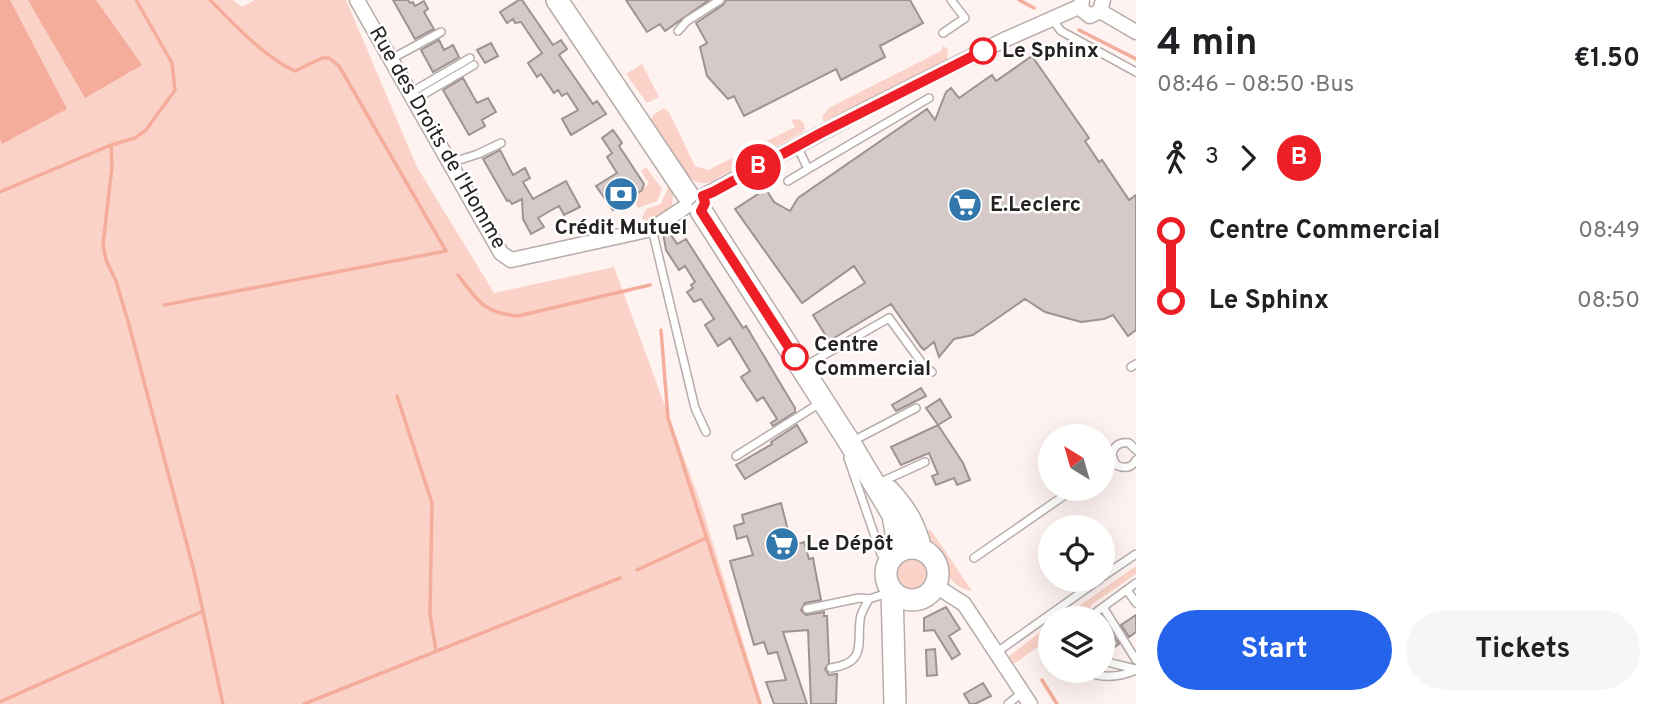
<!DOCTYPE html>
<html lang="en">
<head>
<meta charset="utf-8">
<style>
  body { margin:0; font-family:Overpass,sans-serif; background:#f6f6f6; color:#202124; height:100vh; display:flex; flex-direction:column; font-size:26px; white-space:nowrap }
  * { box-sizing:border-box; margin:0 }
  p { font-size:23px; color:#757577 }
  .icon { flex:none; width:38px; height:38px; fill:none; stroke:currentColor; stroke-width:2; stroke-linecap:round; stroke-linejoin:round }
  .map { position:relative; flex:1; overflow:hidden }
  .panel { display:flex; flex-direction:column; background:#fff; width:525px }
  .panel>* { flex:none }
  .badge { padding:0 14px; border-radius:23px; font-size:24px; line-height:46px }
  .needle { width:46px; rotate:323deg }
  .controls { position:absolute; left:1038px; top:424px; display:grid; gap:14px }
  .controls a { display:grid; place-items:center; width:77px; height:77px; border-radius:50%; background:#fff; box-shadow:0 7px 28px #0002; font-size:35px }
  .map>.badge { position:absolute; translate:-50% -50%; box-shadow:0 0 0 4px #fff }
  .legs { display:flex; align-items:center; gap:10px; height:77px; padding:0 21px; font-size:23px }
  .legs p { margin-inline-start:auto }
  .summary { display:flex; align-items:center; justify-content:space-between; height:119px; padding:0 21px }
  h1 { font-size:38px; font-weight:700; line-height:52px }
  .button { display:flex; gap:14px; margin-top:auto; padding:14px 21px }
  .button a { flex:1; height:80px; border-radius:42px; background:#2563eb; color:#fff; font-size:28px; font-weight:700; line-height:80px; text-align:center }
  .button a+a { background:#f6f6f6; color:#202124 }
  ul { padding:0 21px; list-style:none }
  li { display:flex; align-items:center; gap:24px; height:70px; font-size:26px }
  li i { display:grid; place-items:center; width:10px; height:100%; margin:0 9px; background:currentColor }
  li i::after { content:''; width:18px; height:18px; margin:-9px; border:5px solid; border-radius:50%; background:#fff }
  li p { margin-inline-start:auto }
  li:first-child i { background:linear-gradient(#0000 50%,currentColor 0) }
  li:last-child i { background:linear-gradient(currentColor 50%,#0000 0) }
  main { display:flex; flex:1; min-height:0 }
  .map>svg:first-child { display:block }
</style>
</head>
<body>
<main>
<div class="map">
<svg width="1136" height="704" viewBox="0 0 1136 704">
  <rect width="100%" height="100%" fill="#fef3f0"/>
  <path fill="#fad2c8" d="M0,0H233L242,7L255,0H346L417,167L494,293L614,267L701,504L762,704H0Z
    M943,46L948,49L947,60L824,122L822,117L829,108L941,51Z
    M642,64L659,97L647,103L626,74Z
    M664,108L669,112L695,166L708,170L795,127L791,120L798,119L803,122L805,129L801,133L712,181C709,182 705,184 701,183C684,182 659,137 650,123L653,115Z
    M646,167L662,189L657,201L638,208L631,198L649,184L641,171Z
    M669,185L673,196L672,207L649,223L642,219L646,209L661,204Z
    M930,529L972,591C953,588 948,576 942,561C938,552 931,544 926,536V533Z
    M894 573a19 19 0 1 1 38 0a19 19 0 1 1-38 0Z
    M1136,566V574L1091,605V609L1080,617L1065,616Z
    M1043,630H1047L1050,634L1049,639L1012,665L1009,656Z"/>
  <path fill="#f4ad9b" d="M0,0H10L67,109L2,144L0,139Z
    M28,0H96L142,65L85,98Z"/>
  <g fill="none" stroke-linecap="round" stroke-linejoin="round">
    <path stroke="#f4ad9b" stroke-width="3.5" d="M1019,0L1034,8
      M1079,30L1136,59
      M111,145L112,167L103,244L106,260L116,281L128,321L195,575L223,704
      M0,192L111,145L135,138L146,130L175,90L172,63L136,0
      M458,275C478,301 484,313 518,316L650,285
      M164,305L446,251L339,66L329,58H322L295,71C265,58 233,23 210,0
      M661,330L668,418L760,704
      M397,396L432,503L430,614L436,651
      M637,570L706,538
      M1042,680L1057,704
      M0,702L203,611
      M304,704L620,578"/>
  </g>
  <path fill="#d5cac7" stroke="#9d9390" stroke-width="2" d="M393,0H408L410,3L413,2L415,6L424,1L428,9L424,12L434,29L415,39Z
    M519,0H522L553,45L561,40L567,49L559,55L593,104L597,101L606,114L571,135L562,119L578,110L567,93L562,96L558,90L554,93L541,74L537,77L528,63L542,53L521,22L515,23L513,19L507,23L500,12Z
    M626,0H709L665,31L660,24L647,32Z
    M726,0H910L923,23L880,46L885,57L841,80L836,69L744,116L734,96L728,99L707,76L700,47L707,43L696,23L723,5Z
    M439,40L444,50L453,45L459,57L433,72L421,50Z
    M491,43L498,56L485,63L477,50Z
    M1032,56L1089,138L1085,141L1099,162L1102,160L1129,200L1136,195V330L1128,336L1113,315L1104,319L1081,322L1045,312L1025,299L973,335L954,339L939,357L934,342L924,350L921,347L891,304L829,341L813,315L865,283L854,266L802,303L735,209L766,189L774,202L790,211L798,198L927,109L935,120L946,92L951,88L959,98L992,75L996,81Z
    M463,78L477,103L488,98L496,112L482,120L485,126L469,135L443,90Z
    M613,130L622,143L619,146L644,184L642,190L613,210L596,186L617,173L607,157L612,153L602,138Z
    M500,150L513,175L525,168L530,178L523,182L533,199L566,181L580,207L564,215L559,206L550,211L538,218L544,227L531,234L523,219L522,199L512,204L509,200L507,201L483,159Z
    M668,230L677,244L686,239L743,328L746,326L795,408V412L773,426L771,423L777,419L763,397L757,401L741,377L750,371L730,338L718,346L705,325L714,319L701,299L694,302L687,292L693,288L691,285L695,282L685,266L679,270L666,250L663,233Z
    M921,388L926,396L896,411L892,405Z
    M940,399L951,417L938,425L926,408Z
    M797,425L807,442L745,479L736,465L772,444L771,442Z
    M938,425L963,463L970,480L957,485L954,478L936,485L932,476L938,474L929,453L901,465L891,447Z
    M781,503L792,546L804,542L809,559L813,558L821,600L805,603L801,610L806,615L824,612V616H827L829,663L825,669L829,675L837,674L836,704H811L808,630L783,632L807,704H774L766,682L786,680L777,652L768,654L764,642L754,645L730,561L753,555L747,536L737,539L734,526L744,523L742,515Z
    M946,607L960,629L949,636L960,654L952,659L934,630L924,631V618Z
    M1136,615V632L1129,637L1121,625Z
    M1111,632L1119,644L1110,650L1102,638Z
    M935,649L937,675L927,676L926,650Z
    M983,683L991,696L975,704H970L964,694Z"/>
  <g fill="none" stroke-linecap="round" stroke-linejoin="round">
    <g stroke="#b7aca9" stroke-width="10">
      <path id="service" d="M1052,19L1061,31L1136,72
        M678,31L687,21L720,0
        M943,33L965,18L951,0
        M391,59L441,32
        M410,93L470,58
        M414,100L474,65
        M797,146L808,169L929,98
        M450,163L478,154L501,143
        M788,181L808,169
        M652,229L695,408L706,432
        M805,366L889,318L924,366L932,372
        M1131,367L1136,364
        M851,442L916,408
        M1136,450L1129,443C1120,442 1114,445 1112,455L1116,465C1124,469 1132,468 1136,460
        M736,456L820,403
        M848,458L881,554L889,561
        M1102,471L1114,462
        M881,482L925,462
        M974,558L1075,488
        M1102,577L1136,554
        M1127,590L1136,603
        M1103,607L1136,660
        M807,609L859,598L869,599L888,593
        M1088,618L1136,583
        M997,652L1100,579
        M1102,654L1111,663L1136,669
        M831,668C870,662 855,640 861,615C863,610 866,604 869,599
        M1083,670C1101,679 1118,678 1136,670
        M1008,704L1023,692"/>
    </g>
    <g stroke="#b7aca9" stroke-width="17">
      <path id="minor" d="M357,0L501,253L511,260L652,229L685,207
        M1082,0L1081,9L1090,16L1100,11L1103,0
        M1100,11L1136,32
        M703,196L863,111L1004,40L1081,6
        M936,586L964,604L1030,704"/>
    </g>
    <g stroke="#b7aca9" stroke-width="24">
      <path id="secondary" d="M557,0L687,194
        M701,211L848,440L893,515L899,551
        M889,491C907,511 914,524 921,549
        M886 574a26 26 0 1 1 52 0a26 26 0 1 1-52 0Z
        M892,591L895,704"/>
    </g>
    <use href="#service" stroke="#fff" stroke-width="7"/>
    <use href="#minor" stroke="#fff" stroke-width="14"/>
    <use href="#secondary" stroke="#fff" stroke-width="21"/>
  </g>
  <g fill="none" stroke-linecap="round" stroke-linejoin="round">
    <g stroke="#fff" stroke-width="16">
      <path id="line-1" d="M795,357L701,211L705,203L703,196L713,192L821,133L983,51"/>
    </g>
    <use href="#line-1" stroke="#ed1e25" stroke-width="10"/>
  </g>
  <defs>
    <g id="bank-disc" transform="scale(1.75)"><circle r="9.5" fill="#3278ad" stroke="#fff"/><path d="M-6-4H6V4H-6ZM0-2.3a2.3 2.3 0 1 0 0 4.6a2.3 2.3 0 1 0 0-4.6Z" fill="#fff"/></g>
    <g id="supermarket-disc" transform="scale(1.75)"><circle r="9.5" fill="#3278ad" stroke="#fff"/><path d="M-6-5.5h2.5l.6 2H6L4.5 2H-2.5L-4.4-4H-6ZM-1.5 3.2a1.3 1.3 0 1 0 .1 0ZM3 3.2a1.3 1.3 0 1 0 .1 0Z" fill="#fff"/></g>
  </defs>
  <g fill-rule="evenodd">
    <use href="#bank-disc" x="621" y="194"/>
    <use href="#supermarket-disc" x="965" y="205"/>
    <use href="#supermarket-disc" x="782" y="544"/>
  </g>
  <g fill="#fff" stroke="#ed1e25" stroke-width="3.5">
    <circle cx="983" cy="51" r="12"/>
    <circle cx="795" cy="357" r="12"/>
  </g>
  <g text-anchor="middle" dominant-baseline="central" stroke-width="5" stroke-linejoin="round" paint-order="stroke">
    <g font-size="21" font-weight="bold" fill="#262221" stroke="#fff" text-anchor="start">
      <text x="1002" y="51">Le Sphinx</text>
      <text x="814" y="345">Centre<tspan x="814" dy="24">Commercial</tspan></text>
    </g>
    <g font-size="21" fill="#262221" stroke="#fff">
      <text transform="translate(437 138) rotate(60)">Rue des Droits de l'Homme</text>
    </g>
    <g font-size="21" font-weight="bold" fill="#262221" stroke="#fff" text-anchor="start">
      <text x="990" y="205">E.Leclerc</text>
      <text x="621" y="228" text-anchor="middle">Crédit Mutuel</text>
      <text x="806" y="544">Le Dépôt</text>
    </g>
  </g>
</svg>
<div class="controls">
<a><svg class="needle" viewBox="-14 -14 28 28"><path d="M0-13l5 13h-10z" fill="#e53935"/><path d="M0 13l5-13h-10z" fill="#757577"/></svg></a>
<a><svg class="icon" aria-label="locate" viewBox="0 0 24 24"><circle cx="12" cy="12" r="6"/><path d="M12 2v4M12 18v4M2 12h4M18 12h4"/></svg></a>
<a><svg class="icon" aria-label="layers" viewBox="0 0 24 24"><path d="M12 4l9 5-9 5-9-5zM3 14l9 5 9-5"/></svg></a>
</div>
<b class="badge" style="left:758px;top:167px;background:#ed1e25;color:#fff">B</b>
</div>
<section class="panel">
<div class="summary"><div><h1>4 min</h1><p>08:46 – 08:50 · Bus</p></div><b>€1.50</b></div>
<div class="legs"><svg class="icon" aria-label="walk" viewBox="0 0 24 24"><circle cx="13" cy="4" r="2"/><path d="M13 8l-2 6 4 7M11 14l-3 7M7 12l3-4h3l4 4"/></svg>3<svg class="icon" aria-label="forward" viewBox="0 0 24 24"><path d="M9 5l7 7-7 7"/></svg><b class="badge" style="background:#ed1e25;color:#fff">B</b></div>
<ul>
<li><i style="color:#ed1e25"></i><b>Centre Commercial</b><p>08:49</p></li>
<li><i style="color:#ed1e25"></i><b>Le Sphinx</b><p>08:50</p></li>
</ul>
<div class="button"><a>Start</a><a>Tickets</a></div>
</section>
</main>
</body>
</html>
